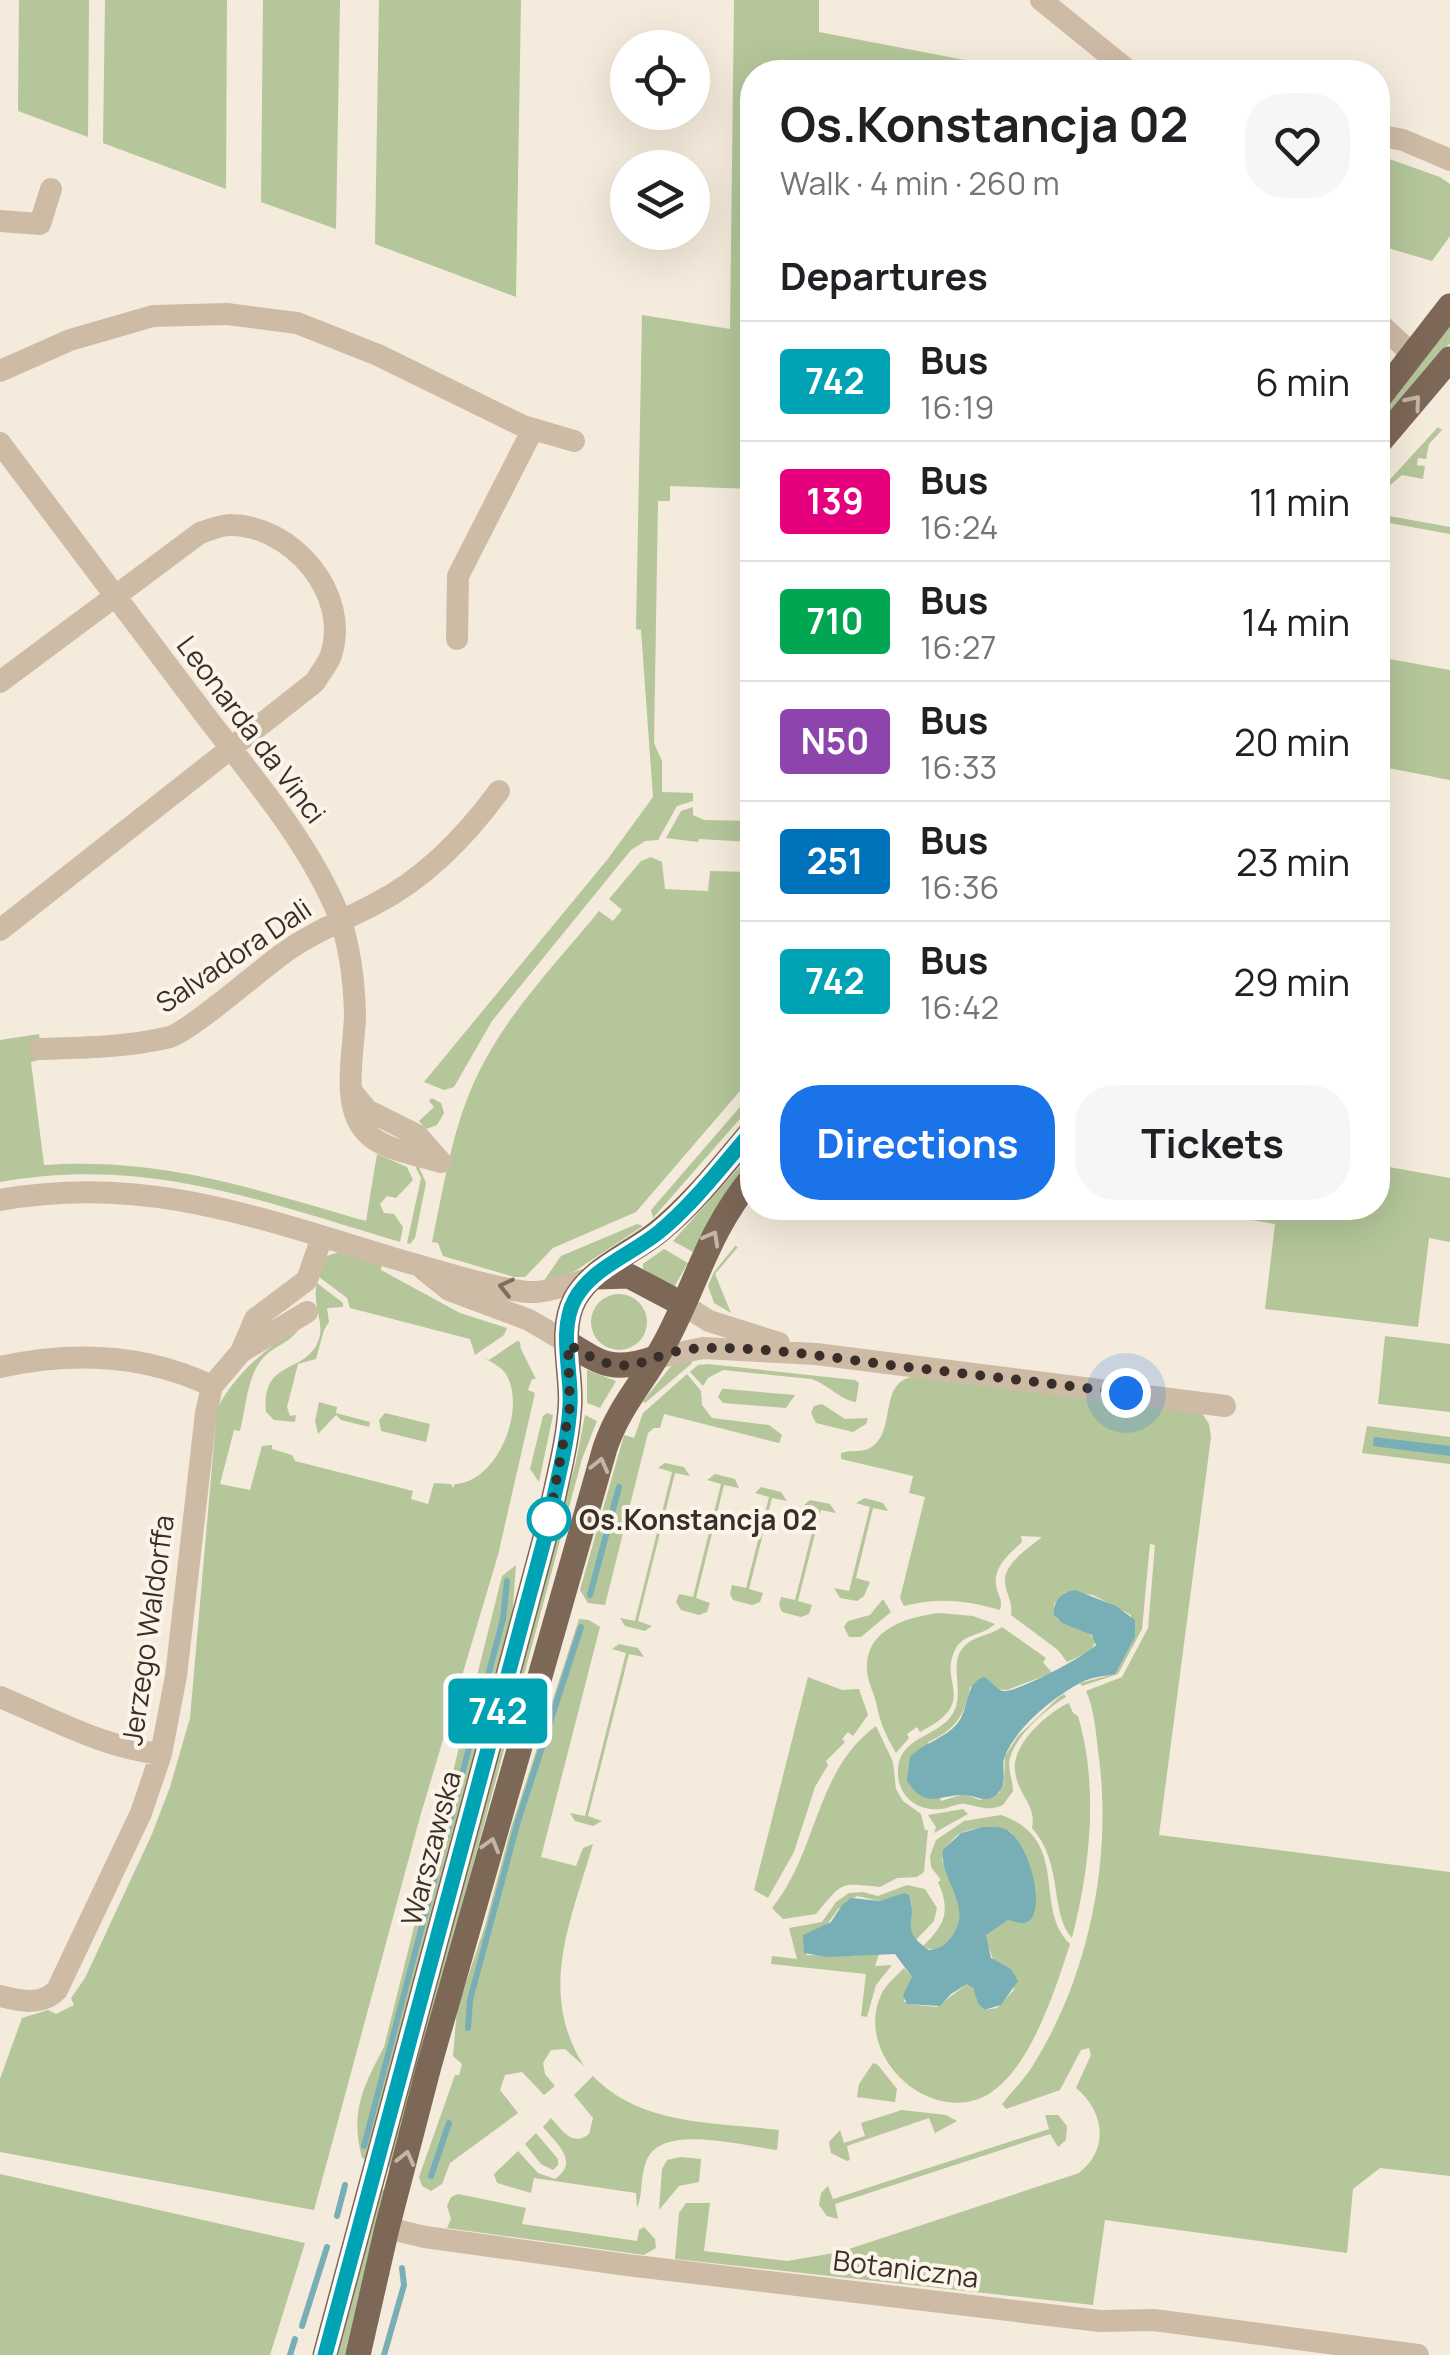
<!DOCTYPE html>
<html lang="en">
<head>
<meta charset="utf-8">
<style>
  body { margin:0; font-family:Manrope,sans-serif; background:#f6f6f6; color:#202124; height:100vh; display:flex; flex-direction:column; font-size:38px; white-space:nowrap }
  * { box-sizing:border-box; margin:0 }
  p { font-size:32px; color:#757577 }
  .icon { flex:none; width:55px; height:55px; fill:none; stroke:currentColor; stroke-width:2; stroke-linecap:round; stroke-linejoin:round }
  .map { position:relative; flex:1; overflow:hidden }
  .details { position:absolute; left:740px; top:60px; width:650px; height:1160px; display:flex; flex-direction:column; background:#fff; border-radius:40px; box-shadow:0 10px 40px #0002 }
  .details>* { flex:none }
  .badge { padding:0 20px; border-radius:8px; font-size:35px; line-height:65px }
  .tools { position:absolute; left:610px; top:30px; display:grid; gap:20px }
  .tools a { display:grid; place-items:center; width:100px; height:100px; border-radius:50%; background:#fff; box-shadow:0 10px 40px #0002; font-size:50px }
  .you { position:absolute; width:50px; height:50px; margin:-25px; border:8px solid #fff; border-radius:50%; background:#1a73e8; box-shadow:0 0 0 15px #1a73e833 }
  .map>.badge { position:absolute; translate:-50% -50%; box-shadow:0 0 0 5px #fff }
  h2 { padding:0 40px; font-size:38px; line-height:90px }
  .round { display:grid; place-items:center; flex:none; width:105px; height:105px; border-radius:40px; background:#f6f6f6 }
  .overview { display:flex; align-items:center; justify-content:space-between; height:170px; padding:0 40px }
  h1 { font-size:48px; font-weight:700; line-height:75px }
  .action { display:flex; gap:20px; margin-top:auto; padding:20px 40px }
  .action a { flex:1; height:115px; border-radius:40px; background:#1a73e8; color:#fff; font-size:40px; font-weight:700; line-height:115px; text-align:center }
  .action a+a { background:#f6f6f6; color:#202124 }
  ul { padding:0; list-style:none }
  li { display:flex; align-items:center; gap:30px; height:120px; padding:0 40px; border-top:2px solid #e0e0e0 }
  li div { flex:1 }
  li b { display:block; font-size:38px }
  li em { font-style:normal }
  li .badge { min-width:110px; font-weight:700; text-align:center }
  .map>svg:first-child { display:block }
</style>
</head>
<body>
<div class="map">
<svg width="1450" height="2355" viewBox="0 0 1450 2355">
  <rect width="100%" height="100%" fill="#f5ebdc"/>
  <path fill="#b4c69a" d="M19,0H89L88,137L18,111Z
    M105,0H227L226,189L103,143Z
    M263,0H340L336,229L261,202Z
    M379,0H521L516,297L375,244Z
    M734,0H819V32L1027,72H752V489L670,486V501H658L654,743L662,761V792L693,793V801L677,806L658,840L645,841L631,850L492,1021L454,1087L444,1090L424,1082L607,860L653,797L641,630L636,629L642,315L730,329Z
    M1378,155L1440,177L1450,184V236L1432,261L1378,245Z
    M1450,323V343L1378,428V419Z
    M1438,427L1442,430L1429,444L1426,459L1418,458L1417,465L1425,466L1423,479L1402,475L1388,487L1384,486Z
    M1378,514L1450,527V534L1378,521Z
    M1378,657L1450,670V780L1378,766Z
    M693,807V815L704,820L752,821V842L699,839L698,842L666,838L681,811Z
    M752,844V1077L636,1212L553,1248L525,1277H514L443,1256L438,1243L432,1242C444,1186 452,1129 476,1078C505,1015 556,964 599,911L613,921L622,910L609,899L641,861L651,857L662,862L665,889L708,891L710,871L750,872Z
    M39,1034L43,1059L31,1062L44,1165C162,1157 254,1189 366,1221L377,1154L407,1167L413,1180L396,1198L387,1196L380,1204L384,1213L394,1214L403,1227L400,1242C262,1201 147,1156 0,1182V1040Z
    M752,1093V1105L653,1218L651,1210Z
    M432,1098L441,1103L444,1113L437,1125L426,1129L419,1121L434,1107L429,1101Z
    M752,1153V1162L733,1186L693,1252L673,1241Z
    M418,1165L426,1183L415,1238L410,1244L407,1243L421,1178L416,1168Z
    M1378,1165L1450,1178V1242L1429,1238L1418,1327L1265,1309L1275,1224L1181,1208H1378Z
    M637,1224L643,1226L575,1271L541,1285L561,1256Z
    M735,1246L738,1247L715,1274L731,1313L714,1303L708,1286L714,1272Z
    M664,1249L688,1263L674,1287L643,1269V1264Z
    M339,1252L382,1264L381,1270L460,1313L507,1328L504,1335L475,1355L470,1339L350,1308L347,1298L319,1277L327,1256Z
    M317,1283L343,1303V1307L327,1308L329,1322L324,1330L316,1359L298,1364L287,1407L290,1416L296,1415L295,1422L274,1420L266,1412C262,1361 299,1374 316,1346C328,1325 311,1308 317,1283Z
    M591 1322a28 28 0 1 1 56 0a28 28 0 1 1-56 0Z
    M300,1326C293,1342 277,1344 265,1356C247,1373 246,1408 240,1431L234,1430L220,1484L250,1490L262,1446L272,1445V1449L292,1455L295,1461L413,1491L411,1499L428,1504L434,1483L451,1484L453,1488L455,1484C497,1482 526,1411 507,1376C502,1366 490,1362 483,1357L489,1360L517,1341L520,1342L521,1349L536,1379H532L528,1390L535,1393L498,1555L420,1817L314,2210L0,2152V2079L22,2018L48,2010L56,2014L74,2005L71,1998L85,1978L152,1834L170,1787L190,1718L217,1409C236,1372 267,1348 300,1326Z
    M1385,1336L1450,1344V1412L1378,1404Z
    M695,1356L691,1364L645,1403L643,1401L672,1365Z
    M708,1364L855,1380L859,1383L856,1402C840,1400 828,1384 811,1379L723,1370L708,1378L703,1386L690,1372L698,1365Z
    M587,1370L616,1381L600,1408L587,1403Z
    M687,1374L701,1391L702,1405L712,1418L769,1425L782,1435L779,1443L664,1414L660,1428H654L648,1433L605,1605L588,1603L580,1590L624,1435L634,1438L643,1413Z
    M912,1377L1202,1413L1209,1424L1211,1437L1159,1835L1450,1872V2176L1380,2168L1353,2189L1347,2253L1105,2220L1093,2305L675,2259L679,2213L686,2203H710L704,2251L787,2261L840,2252L1079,2173C1110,2149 1104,2111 1076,2088L1091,2055L1089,2048L1081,2050L1060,2090L1006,2109L1002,2104C1013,2090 1026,2078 1035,2062C1089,1974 1112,1860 1099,1758C1096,1736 1095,1710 1086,1691L1122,1677L1148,1628L1155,1545L1150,1544L1142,1629L1118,1674L1082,1686L1080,1683L1111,1675L1132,1643L1131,1615L1093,1595L1066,1592L1054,1604L1057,1619L1087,1632L1096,1640L1091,1651L1067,1662L1058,1650L1011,1615C1013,1602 1006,1594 1005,1582C1003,1564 1031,1546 1042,1537L1021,1536L1022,1542C1010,1553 993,1567 996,1585C998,1596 1003,1599 1000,1610C967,1600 938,1597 904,1606L900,1598L925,1497L909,1493L913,1476L841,1459V1453C852,1449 862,1454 873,1446C896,1429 879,1383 912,1377Z
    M722,1389H726L795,1395L786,1408L723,1403L718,1397Z
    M319,1402L337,1407L336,1413L370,1422L369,1427L341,1420L336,1415L318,1434L315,1421Z
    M822,1404L845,1419L868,1418L866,1424L853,1432L816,1423L811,1413L814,1406Z
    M385,1413L430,1424L426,1442L381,1431L379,1420Z
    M547,1413L553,1415L539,1482L530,1469L543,1416Z
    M585,1415L597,1421L582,1459L392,2167L387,2166L576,1461Z
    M1367,1426L1450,1437V1464L1362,1453Z
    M665,1463L684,1467L690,1476L675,1473L638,1621L652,1626L645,1631L625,1626L620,1618L635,1621L672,1472L658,1468Z
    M715,1474L735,1479L739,1488L724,1485L696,1598L710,1603L707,1612L699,1615L681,1610L676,1602L679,1594L693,1597L721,1484L707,1480Z
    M761,1487L781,1492L787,1501L772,1498L749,1589L763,1593L760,1602L752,1605L733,1600L730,1594L732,1585L746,1588L769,1497L755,1493Z
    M865,1498L883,1503L888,1511L873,1508L856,1578L870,1582L864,1596L857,1601L840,1598L834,1588L849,1591L870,1507L856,1503Z
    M810,1500L830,1504L836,1513L821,1510L798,1601L812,1605L809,1614L801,1617L782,1612L779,1605L781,1597L795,1600L818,1509L804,1505Z
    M516,1565L512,1620L367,2160L362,2158C350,2112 363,2087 384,2047L502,1576Z
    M883,1599L891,1612L861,1637H849L844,1627L848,1621L870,1615Z
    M939,1613L973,1616L995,1624C983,1636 963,1633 955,1650C938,1683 980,1702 920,1732L917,1727L907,1734L909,1738L896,1753C885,1734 880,1723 876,1702C873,1691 868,1682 867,1671C864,1630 906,1617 939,1613Z
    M579,1619L589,1620L600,1627L541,1857L576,1866L583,1848L593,1844C571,1921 537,1992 584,2066L565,2049L551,2050L543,2063L545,2074L555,2086L544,2095L522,2072L505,2075L500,2090L518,2113L450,2163L442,2184L431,2191L422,2186L419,2177L455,2075H459L462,2064L453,2056L457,2009L485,1926L511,1828Z
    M1002,1627L1046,1658L1043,1662L1052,1673L1007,1690L970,1687C965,1716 955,1730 928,1742L941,1801L964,1794L980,1800L999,1793L1004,1784L1005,1756L1018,1736L1059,1697L1064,1694L1066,1697C1046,1709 1017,1734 1010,1758C1007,1769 1013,1780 1013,1791L1003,1805C987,1812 980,1806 965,1804C957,1803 950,1808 942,1809C916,1812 896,1795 898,1768C901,1734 944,1737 955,1709C963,1690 950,1664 962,1649C971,1636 990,1636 1002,1627Z
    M619,1644L638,1648L644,1657L629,1654L588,1816L602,1821L593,1826L575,1821L570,1813L585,1816L626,1653L612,1649Z
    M808,1677L842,1690L859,1689L868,1715L853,1736L848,1732L842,1739L845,1742L826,1761L828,1765L815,1787L794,1852L768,1898L754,1890Z
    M1069,1703L1073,1713L1078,1716C1099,1787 1090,1868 1072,1938C1049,1912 1064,1864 1032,1828C1037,1805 1018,1796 1015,1771C1011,1745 1048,1712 1069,1703Z
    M876,1726L893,1762L896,1789L903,1801L921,1814L925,1830H928L924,1872L917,1877L897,1878L880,1887C839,1883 844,1881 816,1914L783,1919L772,1908C818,1852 815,1770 876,1726Z
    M963,1809L968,1814L934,1833L936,1827L928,1815Z
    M1001,1815C1072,1840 1032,1907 1070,1944C1056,1988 1033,2059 997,2088C939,2136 848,2057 883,1991C888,1983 897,1975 904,1968L912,1977L904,2001L909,2004L937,2007L967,1984C978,1988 976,2002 984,2010L997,2008L1014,1990L1011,1969L993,1960L986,1938L987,1932L1008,1920L1027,1922L1022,1847L1011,1832C979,1827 953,1823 942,1860C954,1887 973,1920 946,1944C938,1951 932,1951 923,1946C945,1925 951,1911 938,1882L941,1880L931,1867L930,1856L936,1840L964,1821Z
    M907,1885L925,1889L937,1908L934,1921L916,1940L908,1927L912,1904L909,1895L880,1901L857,1896L838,1909L806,1955L853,1956L880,1952L875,1966L892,1965L876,1985L867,2017L861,2016L866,1974L771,1964L772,1956L797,1959L789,1928L822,1922L836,1902L849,1893L863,1892L878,1896Z
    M873,2063L878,2065L897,2089L895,2102L857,2097L859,2084Z
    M593,2076C641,2126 715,2122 779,2130L777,2150C744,2146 659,2122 646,2162C640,2177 643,2195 637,2208L636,2193L534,2178L531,2193L497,2183L494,2174L518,2151L538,2173L555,2179C580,2162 557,2144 543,2127L551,2118C563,2131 572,2147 589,2134L593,2118L574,2095Z
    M902,2110L946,2115L957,2121L935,2133L929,2118L847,2146L850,2160L847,2161L831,2153L829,2142L840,2130L844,2143L865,2136L861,2123Z
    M1045,2115H1058L1067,2126L1066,2140L1058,2147L1050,2134L835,2204L838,2219L827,2216L819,2205L821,2193L828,2186L833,2199L1049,2129Z
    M536,2133L558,2159V2165L553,2170L541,2164L525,2144Z
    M681,2157L701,2159L699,2182L679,2186L659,2210L662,2169L667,2160Z
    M0,2174L305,2243L270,2355H0Z
    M380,2188L385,2190L346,2355H335Z
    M458,2194L526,2208L522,2224L637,2241L639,2230L644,2227L655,2239L656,2248L644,2255L447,2228L451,2219L447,2206L451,2197Z"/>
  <path fill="#78aeb5" d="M1374,1437L1450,1446V1456L1373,1446Z
    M1075,1590L1116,1606L1135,1620V1637L1115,1674C1105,1676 1093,1677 1084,1681C1056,1695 1017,1726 1005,1756C1000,1768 1009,1783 998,1793C985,1806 976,1794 962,1795C936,1796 926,1809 907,1781L910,1757C923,1743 944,1739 957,1724C970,1709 964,1683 984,1677C990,1680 997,1690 1003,1691C1017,1693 1087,1655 1096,1645L1092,1635L1062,1623L1054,1615C1053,1601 1061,1592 1075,1590Z
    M983,1827C991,1827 1000,1826 1007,1830C1027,1841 1045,1900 1031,1919C1025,1926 1016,1922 1008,1920L986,1935L991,1958L1011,1969L1018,1981L1001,2005L984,2010L978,2003L973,1988L967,1984L951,1994L940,2006L907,2004L903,1995L912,1977L895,1954L827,1957L804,1953L803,1935L831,1922L842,1905L851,1898L880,1901L904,1893L909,1895C919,1922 897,1928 929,1950C938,1949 943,1947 949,1940C977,1908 939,1881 943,1850L961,1833Z"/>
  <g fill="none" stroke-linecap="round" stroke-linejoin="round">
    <path stroke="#78aeb5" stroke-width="6" d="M590,1595L619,1487
      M468,2028L470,2000L518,1821L581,1627
      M364,2146L503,1619L507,1581
      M431,2176L449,2123
      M337,2216L345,2185
      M302,2326L327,2247
      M290,2355L295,2339
      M384,2355L404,2285L402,2268"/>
    <path stroke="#cebba6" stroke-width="22" d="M1041,0L1130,72
      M1378,135L1403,140L1450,160
      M0,221L40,224L51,189
      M1378,322L1414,356
      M0,371L70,340L153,316L227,314L297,323L378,355L523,426L574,441
      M0,443C68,534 137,624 205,715C253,778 309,842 339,916C350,946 354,981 355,1013C355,1050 338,1109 370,1136C388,1151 419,1155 441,1162
      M457,639L458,576L533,429
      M0,682L200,533C209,530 221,525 230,525C292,525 351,594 331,655C328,664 320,673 315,682L0,930
      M40,1049C82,1048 129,1047 170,1037C190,1031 259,971 281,955C310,933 343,921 375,904C426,878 466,836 499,791
      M353,1093L367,1110L417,1135L440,1161
      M0,1200C147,1173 264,1220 403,1261C432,1269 510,1294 536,1292C556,1290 576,1282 596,1277
      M424,1270L449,1290L529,1320L568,1343
      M682,1304L709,1321L779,1343
      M241,1352L307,1312
      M655,1358L703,1348L816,1354L1225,1406
      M0,1367C72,1351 145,1354 212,1386
      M0,1697C53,1719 104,1748 161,1754
      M0,1996C19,2001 42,2006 57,1990L141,1813L161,1754L176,1676L206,1413L212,1386L241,1352L255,1319L307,1280L322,1237
      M387,2228L425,2237L627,2265L1100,2321L1154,2320L1418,2355"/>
    <path stroke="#7d6757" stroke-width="25" d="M1378,399L1450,306
      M1378,444L1450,359
      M596,1277L629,1276L682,1304
      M568,1343C603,1365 614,1372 655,1358
      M325,2355L548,1526C555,1487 568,1445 570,1405C572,1372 558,1330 575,1299C592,1268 632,1253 658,1232C694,1203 723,1165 752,1131
      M358,2355L387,2228L429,2066L605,1448C620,1404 645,1381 666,1341C697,1283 708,1231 752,1178"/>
  </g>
  <defs><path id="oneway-chevron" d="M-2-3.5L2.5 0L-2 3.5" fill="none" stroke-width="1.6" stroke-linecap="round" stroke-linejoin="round" transform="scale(2.5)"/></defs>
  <g stroke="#c3b5a7">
    <use href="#oneway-chevron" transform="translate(1414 402) rotate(-50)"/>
    <use href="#oneway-chevron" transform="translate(712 1238) rotate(-61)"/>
    <use href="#oneway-chevron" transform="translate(600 1465) rotate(-76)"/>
    <use href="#oneway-chevron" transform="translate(491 1845) rotate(-74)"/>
    <use href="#oneway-chevron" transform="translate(406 2158) rotate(-76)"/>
  </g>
  <use stroke="#7d6e61" href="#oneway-chevron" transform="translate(506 1287) rotate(-167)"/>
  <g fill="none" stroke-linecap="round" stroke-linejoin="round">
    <g stroke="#fff" stroke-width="22">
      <path id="line" d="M325,2355L548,1526C555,1487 568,1445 570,1405C572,1372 558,1330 575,1299C592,1268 632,1254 659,1232C694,1203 723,1165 752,1131"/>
    </g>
    <use href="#line" stroke="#00a3b4" stroke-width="15"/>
    <path stroke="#3a2f28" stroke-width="10" stroke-dasharray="0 18" d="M549,1519L548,1526L570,1406L568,1344C639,1389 637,1350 705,1348C767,1347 829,1357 889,1365C968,1374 1047,1383 1126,1393"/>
  </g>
  <circle fill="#fff" stroke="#00a3b4" stroke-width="5" cx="549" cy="1519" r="20"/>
  <g text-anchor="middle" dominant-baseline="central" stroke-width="8" stroke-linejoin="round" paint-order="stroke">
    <g font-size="28" fill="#3a2f28" stroke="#fcf4e9">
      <text transform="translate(252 729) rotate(53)">Leonarda da Vinci</text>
      <text transform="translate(233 955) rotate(-34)">Salvadora Dali</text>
      <text transform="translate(147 1630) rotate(-82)">Jerzego Waldorffa</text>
      <text transform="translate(430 1848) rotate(-75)">Warszawska</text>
      <text transform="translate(906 2268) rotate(7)">Botaniczna</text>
    </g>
    <g font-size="28" font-weight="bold" fill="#3a2f28" stroke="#fcf4e9" text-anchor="start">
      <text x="579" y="1519">Os.Konstancja 02</text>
    </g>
  </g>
</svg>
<div class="tools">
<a><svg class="icon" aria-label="locate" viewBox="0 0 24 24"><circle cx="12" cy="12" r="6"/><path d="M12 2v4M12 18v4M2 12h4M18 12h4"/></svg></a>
<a><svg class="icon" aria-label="layers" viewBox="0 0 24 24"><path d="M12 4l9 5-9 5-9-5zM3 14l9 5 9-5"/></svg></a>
</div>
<div class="you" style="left:1126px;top:1393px"></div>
<b class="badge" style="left:498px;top:1711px;background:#00a3b4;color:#fff">742</b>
<section class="details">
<div class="overview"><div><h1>Os.Konstancja 02</h1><p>Walk · 4 min · 260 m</p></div><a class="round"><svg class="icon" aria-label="heart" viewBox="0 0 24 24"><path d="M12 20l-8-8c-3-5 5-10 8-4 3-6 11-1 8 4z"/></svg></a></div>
<h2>Departures</h2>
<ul>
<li><span class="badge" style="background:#00a3b4;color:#fff">742</span><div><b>Bus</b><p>16:19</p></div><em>6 min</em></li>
<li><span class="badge" style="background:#e6007e;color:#fff">139</span><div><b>Bus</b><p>16:24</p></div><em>11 min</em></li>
<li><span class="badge" style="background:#00a651;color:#fff">710</span><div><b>Bus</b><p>16:27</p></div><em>14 min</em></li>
<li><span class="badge" style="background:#8e44ad;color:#fff">N50</span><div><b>Bus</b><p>16:33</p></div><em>20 min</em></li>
<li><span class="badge" style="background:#0072bc;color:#fff">251</span><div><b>Bus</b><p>16:36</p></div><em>23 min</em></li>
<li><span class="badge" style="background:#00a3b4;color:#fff">742</span><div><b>Bus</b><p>16:42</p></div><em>29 min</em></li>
</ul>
<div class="action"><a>Directions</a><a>Tickets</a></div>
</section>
</div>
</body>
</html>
